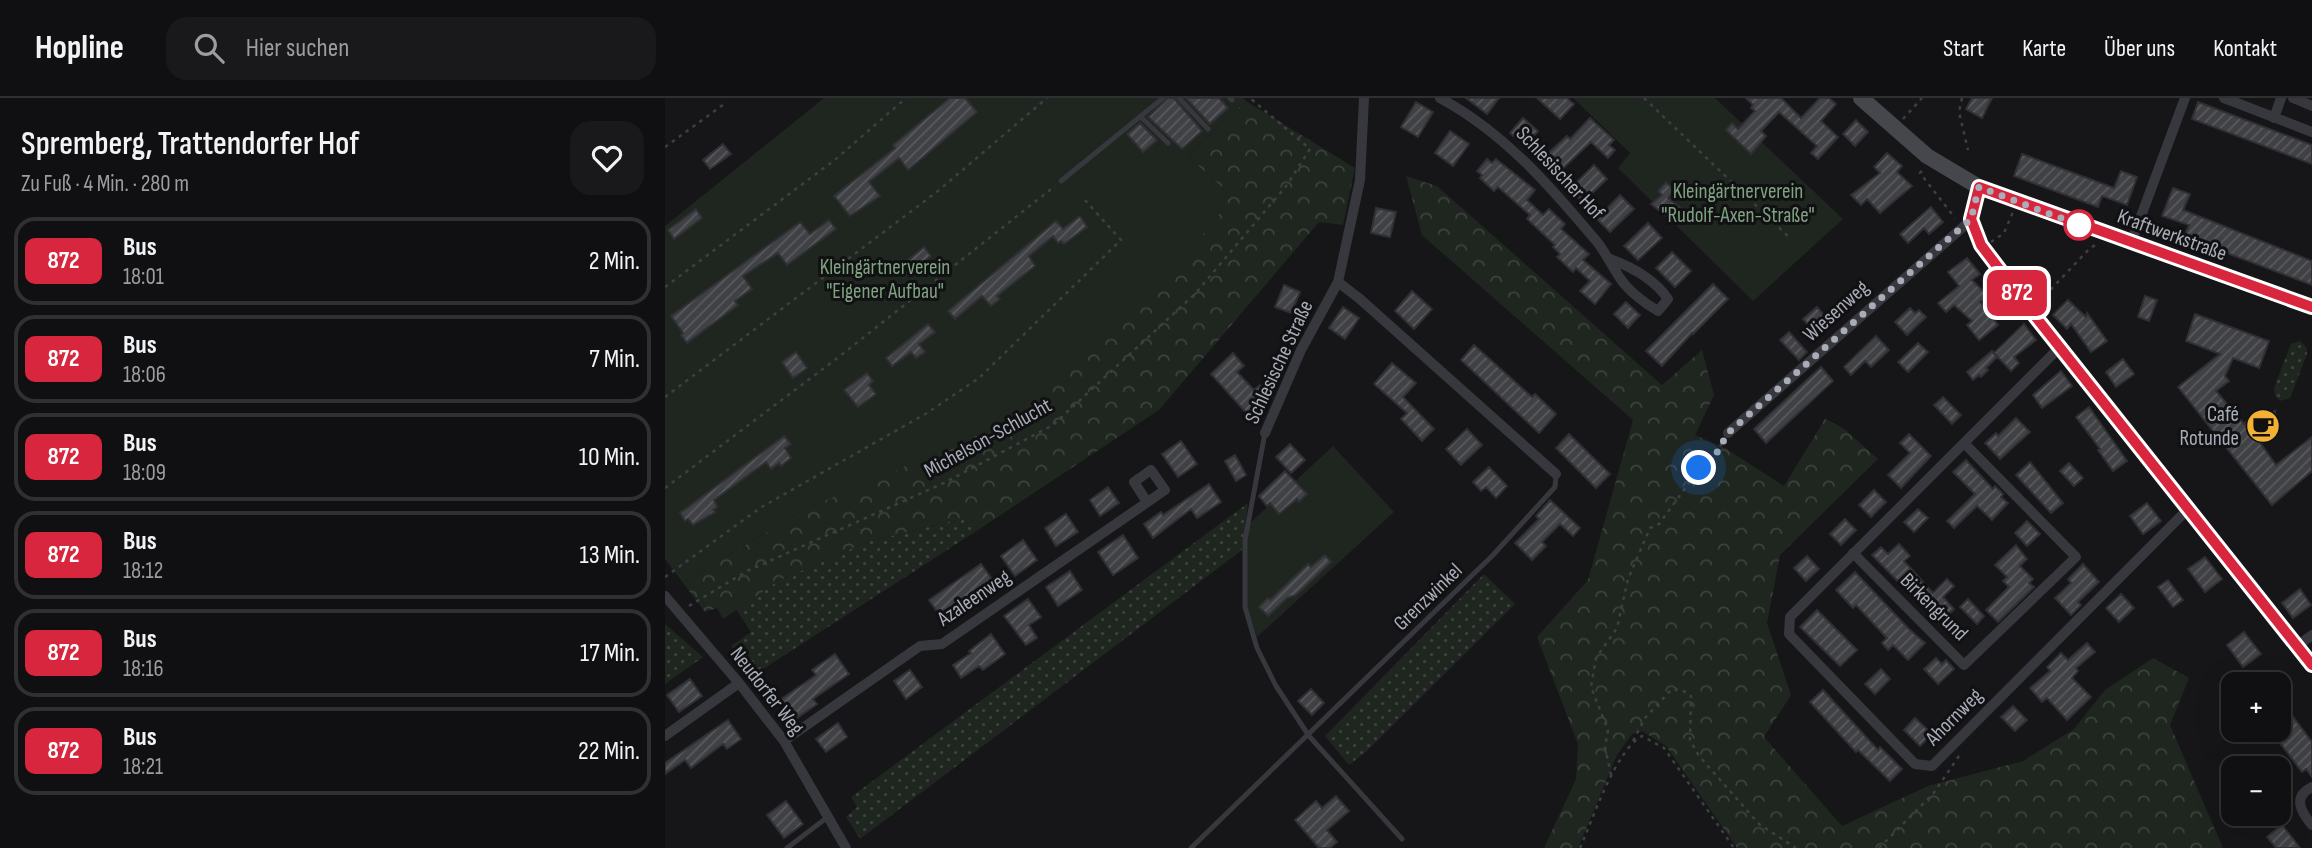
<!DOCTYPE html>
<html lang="de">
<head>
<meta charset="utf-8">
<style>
  body { margin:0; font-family:"Sofia Sans Condensed",sans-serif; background:#19191b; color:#f1f3f6; height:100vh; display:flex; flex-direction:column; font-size:26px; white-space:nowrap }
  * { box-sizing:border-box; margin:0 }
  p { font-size:23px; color:#9c9d9f }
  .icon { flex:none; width:38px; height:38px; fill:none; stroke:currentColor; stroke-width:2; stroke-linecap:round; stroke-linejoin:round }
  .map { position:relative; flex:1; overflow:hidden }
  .side { display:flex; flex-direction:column; background:#101012; width:665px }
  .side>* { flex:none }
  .badge { padding:0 14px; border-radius:10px; font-size:24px; line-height:46px }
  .buttons { position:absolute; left:1556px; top:574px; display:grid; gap:14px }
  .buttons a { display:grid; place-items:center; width:70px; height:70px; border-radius:14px; background:#101012; box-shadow:0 7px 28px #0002,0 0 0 2px #303032; font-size:35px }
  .you { position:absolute; width:35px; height:35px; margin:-18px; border:5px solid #fff; border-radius:50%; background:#1a73e8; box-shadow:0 0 0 10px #1a73e833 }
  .map>.badge { position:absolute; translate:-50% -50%; box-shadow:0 0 0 4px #fff }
  .round { display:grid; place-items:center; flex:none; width:74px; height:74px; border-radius:21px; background:#19191b }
  .head { display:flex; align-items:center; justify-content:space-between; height:119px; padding:0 21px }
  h1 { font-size:33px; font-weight:600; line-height:52px }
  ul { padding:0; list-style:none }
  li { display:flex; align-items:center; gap:21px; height:88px; margin:0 14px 10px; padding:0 7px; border:4px solid #303032; border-radius:21px }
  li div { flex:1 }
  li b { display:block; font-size:26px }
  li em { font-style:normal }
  li .badge { min-width:77px; font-weight:700; text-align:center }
  header { display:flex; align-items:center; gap:42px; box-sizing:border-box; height:98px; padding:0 35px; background:#101012; border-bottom:2px solid #303032 }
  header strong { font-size:33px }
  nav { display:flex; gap:38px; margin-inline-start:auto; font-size:24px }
  .search { width:490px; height:63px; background:#19191b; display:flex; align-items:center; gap:18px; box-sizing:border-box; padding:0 24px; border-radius:21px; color:#9c9d9f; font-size:26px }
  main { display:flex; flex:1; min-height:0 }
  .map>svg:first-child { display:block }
</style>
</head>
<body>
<header>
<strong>Hopline</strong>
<div class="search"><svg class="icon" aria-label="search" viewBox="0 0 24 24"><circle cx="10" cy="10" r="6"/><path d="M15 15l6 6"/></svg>Hier suchen</div>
<nav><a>Start</a><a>Karte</a><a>Über uns</a><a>Kontakt</a></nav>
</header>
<main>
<section class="side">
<div class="head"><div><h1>Spremberg, Trattendorfer Hof</h1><p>Zu Fuß · 4 Min. · 280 m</p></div><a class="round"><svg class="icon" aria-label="heart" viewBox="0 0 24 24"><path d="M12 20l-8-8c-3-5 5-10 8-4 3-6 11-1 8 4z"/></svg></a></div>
<ul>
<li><span class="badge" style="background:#d7263d;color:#fff">872</span><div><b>Bus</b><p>18:01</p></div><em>2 Min.</em></li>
<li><span class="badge" style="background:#d7263d;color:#fff">872</span><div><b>Bus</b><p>18:06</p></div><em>7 Min.</em></li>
<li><span class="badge" style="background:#d7263d;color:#fff">872</span><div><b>Bus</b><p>18:09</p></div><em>10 Min.</em></li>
<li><span class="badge" style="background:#d7263d;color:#fff">872</span><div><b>Bus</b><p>18:12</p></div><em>13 Min.</em></li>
<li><span class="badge" style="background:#d7263d;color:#fff">872</span><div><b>Bus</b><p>18:16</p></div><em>17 Min.</em></li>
<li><span class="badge" style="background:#d7263d;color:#fff">872</span><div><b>Bus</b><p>18:21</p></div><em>22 Min.</em></li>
</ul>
</section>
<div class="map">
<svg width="1647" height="750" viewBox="0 0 1647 750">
  <defs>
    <pattern id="grass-dots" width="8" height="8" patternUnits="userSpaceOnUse" patternTransform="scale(1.75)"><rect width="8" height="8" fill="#1e261f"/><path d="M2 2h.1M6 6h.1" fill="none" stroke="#3c433d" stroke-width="1.8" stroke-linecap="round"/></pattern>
    <pattern id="forest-crowns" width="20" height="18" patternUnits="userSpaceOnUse" patternTransform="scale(1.75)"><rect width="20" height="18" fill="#1e261f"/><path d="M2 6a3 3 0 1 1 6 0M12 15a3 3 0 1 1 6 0" fill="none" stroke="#3c433d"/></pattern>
    <pattern id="building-hatch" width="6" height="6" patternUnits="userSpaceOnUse" patternTransform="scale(1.75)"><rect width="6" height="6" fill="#404145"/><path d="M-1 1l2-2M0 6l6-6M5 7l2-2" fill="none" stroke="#595a5e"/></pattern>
  </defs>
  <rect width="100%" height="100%" fill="#161618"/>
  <path fill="url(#grass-dots)" d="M1635,243L1642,250V256L1625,300L1615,303L1610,298L1609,290L1626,246Z
    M583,405L577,452L195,741L181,719L192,709L186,699Z
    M304,419L313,432L89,577L66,548L86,534L71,511L113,483L201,444Z
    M819,476L850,506L701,654L684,667L660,638Z
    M0,526L38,559L0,586Z"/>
  <path fill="url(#forest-crowns)" d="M581,3L690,70L678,127L654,124L494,312L313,432L304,419L201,444L113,483L58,521L52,510L40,514L18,485L138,412L562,94L522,58Z
    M741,78L772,88L997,287L1037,252L1049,297L1030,337L1060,350L1119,388L1160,321L1178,330L1213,361L1115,457L1102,525L1126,597L1099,639L1177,728L1263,688L1358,663L1409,631L1440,592L1488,560L1524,580L1505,627L1558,750H1072L1001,648L977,633L967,636L952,657L913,750H879L911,681L913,646L872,539L923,482L968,322L757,137Z"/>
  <path fill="#1e261f" d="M159,0H578L581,3L522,58L562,94L552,123L336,327L138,412L18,485L0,461V128Z
    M908,0H1050L1178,121L1088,203L953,70L965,55Z
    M668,348L729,414L592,539L582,510V442L585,425Z"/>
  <path fill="url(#building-hatch)" stroke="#303034" stroke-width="2" d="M285,0H300L312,14L243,72L234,60L204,84L215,98L185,118L169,98L230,50L228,47Z
    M503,0H509L537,33L517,51L483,19Z
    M521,0H554L563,10L545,26Z
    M801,0H834L822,16Z
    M872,0H902L909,6L895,21Z
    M1081,0H1116L1136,20L1155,0H1164L1171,6L1156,23L1173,39L1153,61L1146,55L1152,48L1114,14L1096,33L1101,38L1086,56L1061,32L1067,25L1073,31L1090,13L1086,10L1088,7Z
    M1307,0H1327L1317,20L1301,11Z
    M751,4L768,14L753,39L736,29Z
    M1533,4L1647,47V66L1527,21Z
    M858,20L873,33L860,48L845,35Z
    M925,20L949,42L944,47L950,52L943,60L926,44L893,75L879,59L902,38L905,41Z
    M1191,22L1203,34L1190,48L1178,36Z
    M475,25L492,42L478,54L462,36Z
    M785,33L804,46L788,68L770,55Z
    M58,46L66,56L45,71L38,62Z
    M1222,55L1237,68L1232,74L1247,88L1215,115L1202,101L1196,107L1186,97L1215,75L1209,69Z
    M1357,56L1449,90L1456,73L1472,79L1462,107L1437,98L1433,109L1349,78Z
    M822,61L827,65L831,61L870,92L862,102L878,117L884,111L900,126L896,131L924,156L918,162L946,186L930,206L915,193L925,183L911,170L908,174L892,159L895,156L888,149L890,147L862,121L865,117L833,89L829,93L815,80L817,77L812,73Z
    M929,67L942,81L918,104L905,91Z
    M1001,84L1009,92L1003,100L1022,115L1011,126L986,106L997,97L993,93Z
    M1508,90L1525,96L1518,112L1647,163V187L1519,139L1524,127L1497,118Z
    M955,97L969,111L945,134L932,121Z
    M1266,109L1278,124L1264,136L1259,130L1243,145L1235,136Z
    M711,110L731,114L725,139L706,135Z
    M31,111L37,120L9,141L3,132Z
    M415,118L422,129L399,146L396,143L393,145L388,138L364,158L370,168L332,198L335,201L326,208L317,198L290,221L283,213L391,123L398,131Z
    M164,122L171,131L122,167L113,155L78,178L87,191L70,203L73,207L22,245L16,237L18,235L6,218L135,124L145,136Z
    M983,125L997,140L973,162L959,148Z
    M259,149L266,158L239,179L233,170Z
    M1007,154L1026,173L1010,189L991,170Z
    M1302,160L1315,176L1307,182L1323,198L1315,204L1333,227L1314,242L1302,227L1307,223L1289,207L1281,214L1273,205L1294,188L1283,174Z
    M1048,186L1063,201L1028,236L1027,235L997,268L981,253Z
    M619,187L635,194L626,215L610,209Z
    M747,193L767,211L749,231L730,213Z
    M1480,198L1492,202L1484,223L1473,219Z
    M1403,202L1421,219L1422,215L1442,243L1426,254L1406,226L1402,231L1388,217Z
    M961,204L975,217L963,230L949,216Z
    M678,209L694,220L680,241L664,230Z
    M1152,209L1165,224L1151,236L1138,221Z
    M1245,210L1250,215L1254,212L1261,219L1242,237L1230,224Z
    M1530,216L1604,243L1594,270L1568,260L1560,278L1564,283L1551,293L1579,326L1592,315L1604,317L1610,313L1611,331L1609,336L1596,346L1611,367L1647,339V373L1607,407L1513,289L1555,256L1521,243Z
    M263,226L270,234L254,246L260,254L251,260L246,254L227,268L221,260Z
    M1359,226L1371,242L1349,259L1354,265L1346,273L1329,255Z
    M1124,234L1142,254L1134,262L1115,242Z
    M1211,238L1224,252L1206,269L1200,263L1186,277L1179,269Z
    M1253,245L1263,254L1243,274L1233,264Z
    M809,247L867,299L870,296L891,316L874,335L796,262Z
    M1327,253L1332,259L1321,270L1323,272L1316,279L1314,277L1308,282L1302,274Z
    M131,254L142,270L128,280L117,264Z
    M568,255L579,268L572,274L589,292L595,287L607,299L585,319L546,276Z
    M1458,261L1469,276L1451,289L1441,274Z
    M727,265L751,285L738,299L769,331L757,343L736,321L742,315L709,286Z
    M1156,269L1168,283L1101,345L1089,331Z
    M1396,273L1407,288L1377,310L1368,297Z
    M202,275L208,283L204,287L211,296L193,309L179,292Z
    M1278,299L1296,317L1287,326L1269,307Z
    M1424,309L1462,363L1448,373L1433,352L1435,351L1411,319Z
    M1351,320L1365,334L1335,361L1320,345L1331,335L1333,338Z
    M802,331L817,347L796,367L781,351Z
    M904,336L945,376L931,390L891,350Z
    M1244,336L1266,358L1236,390L1223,377L1245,355L1235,345Z
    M119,338L126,346L120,350L126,360L116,368L114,365L106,371L101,364L49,402L52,409L48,412L50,414L28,427L23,421L20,423L15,415Z
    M516,343L532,366L513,379L497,356Z
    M625,346L640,362L626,375L611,359Z
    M570,357L581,377L571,383L560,363Z
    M1301,362L1328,391L1330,388L1338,396L1336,399L1343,405L1327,422L1312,408L1289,430L1282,423L1310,396L1288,374Z
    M1365,364L1398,405L1386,415L1351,377Z
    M1404,365L1418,380L1409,388L1395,373Z
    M824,369L842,388L831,400L821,389L816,393L808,384Z
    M620,373L642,396L634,404L632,401L614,416L605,405L602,408L594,398Z
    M544,386L556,404L532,420L526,411L488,440L479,426L496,414L498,417Z
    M443,389L454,405L435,418L425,402Z
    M1209,392L1221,404L1206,419L1194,407Z
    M885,402L915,430L908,438L895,426L877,444L881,448L867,462L850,445L874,421L871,418Z
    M1482,405L1496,423L1478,436L1465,418Z
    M1253,411L1263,420L1249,434L1239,424Z
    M401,416L413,434L391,448L380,430Z
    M1180,421L1191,432L1176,447L1165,436Z
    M1362,423L1375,436L1362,448L1350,435Z
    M458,437L473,460L448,477L433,454Z
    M358,442L372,462L350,478L336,458Z
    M1234,446L1245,458L1239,463L1268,495L1282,481L1289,488L1278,499L1289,511L1275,526L1207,457L1216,449L1223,456Z
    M1351,447L1362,461L1355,468L1368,481L1364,485L1369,489L1333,524L1321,512L1344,489L1338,483L1342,479L1330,467Z
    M660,457L666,464L631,497L622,500L603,518L594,509L603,500L605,502L643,466L646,469Z
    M1142,458L1154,471L1141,483L1129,470Z
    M1540,459L1557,481L1540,494L1523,471Z
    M316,466L332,488L312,502L310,500L278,522L264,502Z
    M1418,466L1434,484L1413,504L1416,507L1406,517L1390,500L1406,485L1403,481Z
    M405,473L417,492L393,508L381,489Z
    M1190,474L1244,531L1260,545L1243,562L1228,547L1223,552L1217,545L1222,540L1191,507L1188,510L1171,492Z
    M1503,482L1518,502L1508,509L1493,489Z
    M1635,491L1646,507L1628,520L1617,505Z
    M1456,496L1469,510L1454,524L1441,510Z
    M363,501L376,519L364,527L372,540L361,547L339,518Z
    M1303,501L1319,518L1312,526L1295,509Z
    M1152,512L1192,552L1175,568L1135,529Z
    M1579,534L1596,556L1578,569L1562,547Z
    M326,536L340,556L318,572L314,568L296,580L288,567L306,555L304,553Z
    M1422,545L1430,554L1411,570L1413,573L1407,580L1426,599L1402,622L1382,600L1377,604L1365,590L1385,573L1382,569L1396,555L1403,562Z
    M170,556L184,576L148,601L152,606L129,622L115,602L151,577L147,572Z
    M1271,560L1277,566L1281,562L1289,571L1273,586L1259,571Z
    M1216,571L1225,581L1210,596L1200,586Z
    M245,572L257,589L241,601L229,583Z
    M25,581L37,598L14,614L2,597Z
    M646,591L659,605L647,617L633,603Z
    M1158,592L1213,652L1215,649L1237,671L1225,683L1193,652L1191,654L1145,604Z
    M1614,600L1647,644V679L1641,671L1637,674L1605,632H1614Z
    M1348,608L1362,622L1350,633L1336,619Z
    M1250,620L1267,636L1255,648L1239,632Z
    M63,622L76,641L62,651L58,646L26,670L20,662L0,676V665Z
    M173,625L182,639L161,654L151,641Z
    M671,698L684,713L662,732L672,744L665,750H654L630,722L651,703L657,710Z
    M121,703L138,726L119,740L102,717Z
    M1617,727L1629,742L1635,750H1611L1602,739Z"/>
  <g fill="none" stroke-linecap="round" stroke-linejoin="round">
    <path stroke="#3d3f44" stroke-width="2.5" stroke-dasharray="3.5 5" stroke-linecap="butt" d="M979,0L1125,140
      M1297,0L1294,14L1303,52
      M1238,21L1257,0
      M0,49L62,4
      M1257,73L1255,75L1290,120
      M1326,144L1339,135L1348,114
      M0,189L171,61L241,0
      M1374,204L1426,149L1434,146
      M0,299L273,93L382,0
      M0,390L175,258L390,88
      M0,479L95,410L262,315L314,280L456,142L419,101
      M24,508L82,473L279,385L388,327L530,196L622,87L645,51L585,0
      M968,643L980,620L1007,591L1017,592L1026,598L1025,642L1034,658L1094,726L1131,750
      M946,677L940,649L943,632L926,589L931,560L952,530L963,481L985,430L994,426L1035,370L1047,363L1057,345
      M915,750C928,721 950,653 977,638L999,650L1069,750
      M1214,750L1268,696L1294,658"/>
    <path stroke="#37383d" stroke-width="5" d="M514,0L543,31
      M565,0L567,2
      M476,19L503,45
      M396,83L498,0
      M600,335L580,442V509L592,550L611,588L644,638L737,741
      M122,750L164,718
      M526,750L828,457L890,389L891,377"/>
    <path stroke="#37383d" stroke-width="10" d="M699,0L695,82L673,184L695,201L891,376
      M775,0C840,35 886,89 933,145C941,156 946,166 953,177C961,191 979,205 993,213L1003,201C990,182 967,169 945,161
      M1559,0L1647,34
      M1628,0L1647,8
      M1609,20L1616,0
      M1314,89L1306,122L1316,147L1365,213L1647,567
      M1466,145L1520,0
      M1395,249L1125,519L1124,536L1250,666L1267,668L1524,410
      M600,335L636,252L673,184
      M1063,335L1306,122
      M1188,455L1299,567L1411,459L1300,346
      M0,498L74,585L119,643L181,750
      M1632,548L1647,537
      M0,638L74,585
      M119,643L255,548L277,546L500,392L486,372L469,384L482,404
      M1647,689C1627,699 1636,714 1647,727"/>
    <path stroke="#45474d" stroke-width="16" d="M1196,0L1262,58L1314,89L1647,209"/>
  </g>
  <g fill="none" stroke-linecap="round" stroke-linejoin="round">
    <g stroke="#fff" stroke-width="16">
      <path id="line" d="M1647,209L1314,89L1306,121L1316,147L1366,213L1647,567"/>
    </g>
    <use href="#line" stroke="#d7263d" stroke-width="10"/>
    <path stroke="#a8adb8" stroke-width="7" stroke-dasharray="0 12.6" d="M1034,370L1047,363L1063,335L1306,121L1314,89L1414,127"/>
  </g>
  <defs>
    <g id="cafe-disc" transform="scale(1.75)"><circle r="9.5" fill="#f2b134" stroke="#111113"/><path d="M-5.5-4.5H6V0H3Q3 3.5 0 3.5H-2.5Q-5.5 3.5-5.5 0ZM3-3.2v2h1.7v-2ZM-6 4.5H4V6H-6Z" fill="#111"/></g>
  </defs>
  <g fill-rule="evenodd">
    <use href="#cafe-disc" x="1598" y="328"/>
  </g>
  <circle fill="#fff" stroke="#d7263d" stroke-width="3.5" cx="1414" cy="127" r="14"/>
  <g text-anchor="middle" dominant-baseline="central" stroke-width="6" stroke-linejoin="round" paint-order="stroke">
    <g font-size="21" fill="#a8adb8" stroke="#111113">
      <text transform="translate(895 75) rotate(47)">Schlesischer Hof</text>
      <text transform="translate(1507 137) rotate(20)">Kraftwerkstraße</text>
      <text transform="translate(1171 213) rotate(-42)">Wiesenweg</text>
      <text transform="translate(614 264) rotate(-65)">Schlesische Straße</text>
      <text transform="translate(323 340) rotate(-29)">Michelson-Schlucht</text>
      <text transform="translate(763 499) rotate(-44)">Grenzwinkel</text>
      <text transform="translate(309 500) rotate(-34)">Azaleenweg</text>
      <text transform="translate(1269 509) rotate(45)">Birkengrund</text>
      <text transform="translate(102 593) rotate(52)">Neudorfer Weg</text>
      <text transform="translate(1289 619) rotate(-45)">Ahornweg</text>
    </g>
    <g font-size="21" fill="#7fa381" stroke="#111113">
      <text x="1073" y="93">Kleingärtnerverein<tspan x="1073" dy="24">"Rudolf-Axen-Straße"</tspan></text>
      <text x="220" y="169">Kleingärtnerverein<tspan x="220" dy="24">"Eigener Aufbau"</tspan></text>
    </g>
    <g font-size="21" fill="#a8adb8" stroke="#111113" text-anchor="end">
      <text x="1574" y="316">Café<tspan x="1574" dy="24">Rotunde</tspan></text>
    </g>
  </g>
</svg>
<div class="buttons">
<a>+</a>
<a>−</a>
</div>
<div class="you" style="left:1034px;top:370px"></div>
<b class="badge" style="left:1352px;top:195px;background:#d7263d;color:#fff">872</b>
</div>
</main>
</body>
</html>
